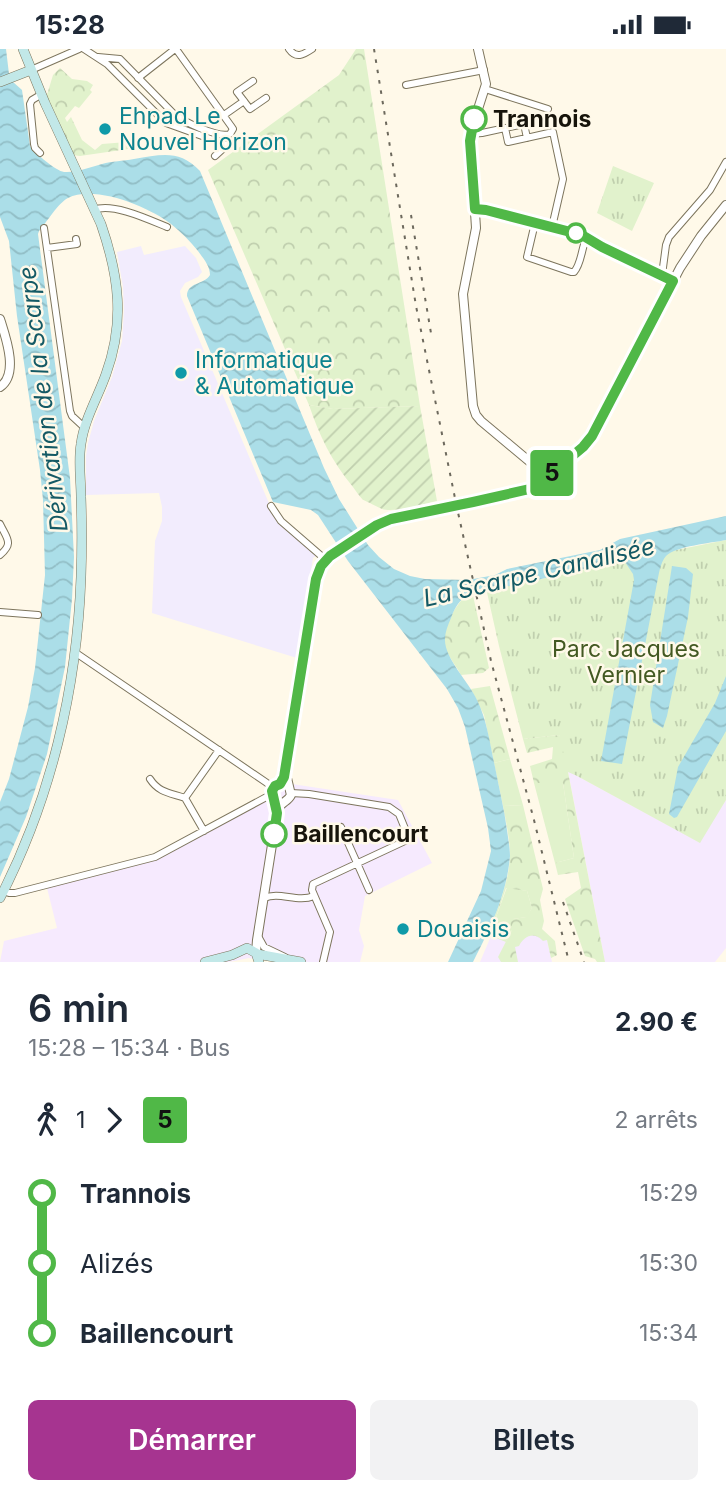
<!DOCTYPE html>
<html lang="fr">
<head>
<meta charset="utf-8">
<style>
  body { margin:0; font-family:Inter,sans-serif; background:#f2f2f3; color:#1f2937; height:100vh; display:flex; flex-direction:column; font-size:26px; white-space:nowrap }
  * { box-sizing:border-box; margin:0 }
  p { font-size:23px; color:#747a83 }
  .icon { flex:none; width:38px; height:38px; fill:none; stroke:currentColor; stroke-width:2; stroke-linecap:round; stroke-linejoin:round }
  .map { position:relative; height:913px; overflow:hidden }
  .details { display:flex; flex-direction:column; background:#fff; flex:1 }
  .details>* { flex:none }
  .badge { padding:0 14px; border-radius:5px; font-size:24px; line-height:46px }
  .map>.badge { position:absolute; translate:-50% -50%; box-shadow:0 0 0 4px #fff }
  .legs { display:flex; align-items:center; gap:10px; height:77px; padding:0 28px; font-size:23px }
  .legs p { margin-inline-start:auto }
  .headline { display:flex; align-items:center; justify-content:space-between; height:119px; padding:0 28px }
  h1 { font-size:38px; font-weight:600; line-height:52px }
  .cta { display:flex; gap:14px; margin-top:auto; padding:14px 28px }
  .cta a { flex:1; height:80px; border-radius:10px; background:#a63490; color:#fff; font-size:28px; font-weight:600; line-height:80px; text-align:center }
  .cta a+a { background:#f2f2f3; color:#1f2937 }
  ul { padding:0 28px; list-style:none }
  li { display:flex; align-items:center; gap:24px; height:70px; font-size:26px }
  li i { display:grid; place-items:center; width:10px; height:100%; margin:0 9px; background:currentColor }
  li i::after { content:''; width:18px; height:18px; margin:-9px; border:5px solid; border-radius:50%; background:#fff }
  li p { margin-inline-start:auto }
  li:first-child i { background:linear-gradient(#0000 50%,currentColor 0) }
  li:last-child i { background:linear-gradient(currentColor 50%,#0000 0) }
  .status { display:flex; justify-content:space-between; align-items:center; height:49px; padding:0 35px; background:#fff; direction:ltr }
  .status svg { height:19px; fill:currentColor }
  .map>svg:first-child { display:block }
</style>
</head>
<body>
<div class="status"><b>15:28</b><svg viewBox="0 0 49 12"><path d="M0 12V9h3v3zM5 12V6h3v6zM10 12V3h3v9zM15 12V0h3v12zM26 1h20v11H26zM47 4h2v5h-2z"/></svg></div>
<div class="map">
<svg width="726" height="913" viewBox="0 0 726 913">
  <defs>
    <pattern id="forest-crowns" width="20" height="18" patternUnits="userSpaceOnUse" patternTransform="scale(1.75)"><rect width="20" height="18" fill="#e1f2cc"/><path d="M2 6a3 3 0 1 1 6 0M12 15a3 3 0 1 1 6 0" fill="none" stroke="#c0cfae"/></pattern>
    <pattern id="park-tufts" width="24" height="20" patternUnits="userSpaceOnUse" patternTransform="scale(1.75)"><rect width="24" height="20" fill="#e1f2cc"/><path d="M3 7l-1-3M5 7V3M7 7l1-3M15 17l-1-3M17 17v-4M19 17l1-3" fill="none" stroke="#c0cfae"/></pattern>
    <pattern id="garden-furrows" width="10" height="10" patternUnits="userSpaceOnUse" patternTransform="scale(1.75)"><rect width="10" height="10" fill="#e1f2cc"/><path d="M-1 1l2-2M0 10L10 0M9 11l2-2" fill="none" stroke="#c0cfae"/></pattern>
    <pattern id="water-waves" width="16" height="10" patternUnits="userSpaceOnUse" patternTransform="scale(1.75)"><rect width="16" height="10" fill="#abdee8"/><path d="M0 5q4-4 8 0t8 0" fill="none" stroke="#92bec6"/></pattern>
  </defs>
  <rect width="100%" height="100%" fill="#fff9e9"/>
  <path fill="#f6eafe" d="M568,722L699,793L726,751V899L715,913H605Z
    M277,734L292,735L398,751L432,814L365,847L359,881L364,897L360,913H279L249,909L229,913H0L4,892L57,879L46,835L155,807L266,746Z
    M533,886L547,891L552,913H480L491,887L501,890L514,898L526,887Z"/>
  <path fill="#f2ecfd" d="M141,197L144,206L185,197L196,209L202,223L198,228L185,234L180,242L181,248L271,459L317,506L313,509L297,609L152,564L155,492L162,472V458L159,444L86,446V407L88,394L94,372L112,328L122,292L124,262L123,238L117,203Z"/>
  <path fill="#e1f2cc" d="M510,710L523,756L503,757L494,714Z
    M534,734H563L574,809L555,814Z
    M507,838L527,842L532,859L527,868L513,870L512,881L506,893L491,887L488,883L495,871Z"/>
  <path fill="url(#forest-crowns)" d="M356,0H364L420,357L333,360L309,356L208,121L339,26Z
    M60,19L72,30L87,32L93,36L90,41L92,43L79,59L75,57L65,69L67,73L71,68L82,91L95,101L102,95L127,93L128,100L80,107L72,106L46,49L53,26Z
    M472,542L489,619L483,624L461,626C457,618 450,610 446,601C439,583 456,552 472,542Z
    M490,637L510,710L494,714L484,666L471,640Z
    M559,686L582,729L568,723L605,913H597L595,910L585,907L565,850L581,839L578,823L558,826L555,814L574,809L563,734H534L530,717L552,710L553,698L527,704L523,690Z
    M523,756L543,840L540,851L544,872L542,880L555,892L557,906L551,909L547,891L543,892C534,882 524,887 519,897L515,898L518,913H501L498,908L512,881L510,872L513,870L526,868L532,859L527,842L506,839L495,871L488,883C498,860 511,827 510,802C509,787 506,772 503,757Z"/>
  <path fill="url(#park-tufts)" d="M613,117L654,134L632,182L597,164Z
    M726,491V751L700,794L568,722L559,686L523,690L499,597L486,539L511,537L606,515Z"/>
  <path fill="url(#garden-furrows)" d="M309,356L333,360L420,357L437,452C423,455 395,464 382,460C380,459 364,451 363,451C359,447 356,442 353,438C332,413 319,386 309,356Z"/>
  <path fill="url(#water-waves)" d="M0,0H6L9,25L13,33L22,41L30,97C35,104 56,122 64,123C77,124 90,118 102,115C112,112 123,112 134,110C161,106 179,100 200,122L324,419L339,450L368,496L379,508L394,520L410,527L425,530L468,531L495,526L507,520L600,501L620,490L726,467V491C712,494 676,497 666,507C660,514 659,525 657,534L622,715L601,712L634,531L633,525L625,513L606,515L511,537C482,537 461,540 451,569C448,576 445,583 445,590C444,609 469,633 477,651C487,671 490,695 495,718C499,739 504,759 507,781C508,789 510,799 510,807C507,845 490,880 473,913H448L481,842L491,802L488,779L465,678L458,659L447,640L348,512L318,466L311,461L273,453L187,247C187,233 204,236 210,226C210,217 203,209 198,202C190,192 181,183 171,175C150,158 94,135 68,149C58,154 47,173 39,182L38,185L70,429L74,508L72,550L65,618L47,705L26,768L0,828V753L9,730L28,658L35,619L45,526L43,451L40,421L17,267L9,192L0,168Z
    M672,517L686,519L693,525L688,568L667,667L663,679L653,673L650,656Z
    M726,627V682L677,768L674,769L669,765L678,718L715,654Z"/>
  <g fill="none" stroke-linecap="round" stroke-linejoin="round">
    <g stroke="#7d755d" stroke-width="8">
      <path id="minor" d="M84,0L107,15L166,74L227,96L215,107
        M289,0C296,10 303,6 312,0
        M98,8L120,10L173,64C183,73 218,89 230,85L233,80L231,77L176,0
        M31,21L79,0
        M138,29L175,0
        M253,32L237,43L250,60L266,49
        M406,36L484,21
        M485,40L548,60
        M224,66L244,52
        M505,79L508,93L553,83L563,130L552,178
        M470,85L482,84L524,75L527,89
        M40,104L35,99L34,95L30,55L32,51L42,45
        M476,160L483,161L582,186L599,196L673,232
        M94,161C112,153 150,171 167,178
        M535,174L527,208L571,223H574C582,214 581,199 587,188
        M44,179L70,362L72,367L85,379
        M47,199L77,195L76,190
        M662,226L666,196L669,188L710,141L726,113
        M271,457L281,472L326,511
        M0,475C7,490 14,494 0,506
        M0,563L38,566
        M76,604L267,734L273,741
        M150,730C159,744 171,744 185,749L204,782
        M291,744L309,745L389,758L399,765L408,787L405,792L313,835L312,841L330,883L323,913
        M185,749L219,701
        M341,778L369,841
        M3,842L9,844H15L155,808L272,745
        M264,849C280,842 297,854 314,847
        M259,889L264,898L285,908"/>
    </g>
    <g stroke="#7d755d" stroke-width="10">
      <path id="tertiary" d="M478,0L486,35L470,85L476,179L463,245L473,357L476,366L481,372L548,428
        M0,270C6,289 19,325 0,338
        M278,761C280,753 288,753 291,746L286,725
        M256,904L257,891L277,764L272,742L275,737L280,735L283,728L316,530L321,517L328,509L387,471L473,453L536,437L585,395L597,379L680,219L701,187L726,156"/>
    </g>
    <g stroke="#7d755d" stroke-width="10">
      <path id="secondary" d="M0,33L31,21
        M0,849C51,750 77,639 81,528C82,501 82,475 81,448C81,431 78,412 81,395C84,371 98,348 106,325C125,273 119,227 101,175L45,54L23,0
        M257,905L301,913
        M205,913L232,906L247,899L256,904L259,913"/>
    </g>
    <use href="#minor" stroke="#fff" stroke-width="6"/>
    <use href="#tertiary" stroke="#fff" stroke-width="8"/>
    <use href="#secondary" stroke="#c2e8e8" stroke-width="9"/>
    <path stroke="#6d695d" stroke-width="2" stroke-dasharray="3.5 7" stroke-linecap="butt" d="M374,0L416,257L457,459L491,612L534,771L569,913
      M411,166L432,290
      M563,853L584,913"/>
  </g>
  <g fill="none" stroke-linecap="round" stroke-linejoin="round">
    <g stroke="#fff" stroke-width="16">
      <path id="line-1" d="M274,785L277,764L272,742L275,737L280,735L284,728L316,530L321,517L330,507L377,476L391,470L473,453L534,439L583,398L592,387L673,232L602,198L582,186L486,161L475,160L470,92L474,70"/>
    </g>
    <use href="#line-1" stroke="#50b847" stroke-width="10"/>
  </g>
  <g fill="#fff" stroke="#50b847" stroke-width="3.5">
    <circle cx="474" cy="70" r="12"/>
    <circle cx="576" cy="184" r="9"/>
    <circle cx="274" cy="785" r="12"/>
  </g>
  <g fill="#0f9aa8" stroke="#fff9e9" stroke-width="2.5">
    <circle cx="105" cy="80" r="7"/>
    <circle cx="181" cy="324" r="7"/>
    <circle cx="403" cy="880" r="7"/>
  </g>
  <g text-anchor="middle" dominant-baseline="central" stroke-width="5" stroke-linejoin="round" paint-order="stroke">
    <g font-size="23" fill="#0d838f" stroke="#fff9e9" text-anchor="start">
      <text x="119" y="67">Ehpad Le<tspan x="119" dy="26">Nouvel Horizon</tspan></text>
      <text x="195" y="311">Informatique<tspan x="195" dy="26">&amp; Automatique</tspan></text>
      <text x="417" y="880">Douaisis</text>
    </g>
    <g font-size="23" font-weight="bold" fill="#17140b" stroke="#fff9e9" text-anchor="start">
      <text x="493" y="70">Trannois</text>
      <text x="293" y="785">Baillencourt</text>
    </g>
    <g font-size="23" fill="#435922" stroke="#fff9e9">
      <text x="626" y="600">Parc Jacques<tspan x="626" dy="26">Vernier</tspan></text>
    </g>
    <g font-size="24" font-style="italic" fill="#145a65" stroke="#fff9e9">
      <text transform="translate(43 350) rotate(-97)">Dérivation de la Scarpe</text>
      <text transform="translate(539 523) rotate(-13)">La Scarpe Canalisée</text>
    </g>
  </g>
</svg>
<b class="badge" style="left:552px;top:424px;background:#50b847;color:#111">5</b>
</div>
<section class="details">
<div class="headline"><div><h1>6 min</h1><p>15:28 – 15:34 · Bus</p></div><b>2.90 €</b></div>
<div class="legs"><svg class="icon" aria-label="walk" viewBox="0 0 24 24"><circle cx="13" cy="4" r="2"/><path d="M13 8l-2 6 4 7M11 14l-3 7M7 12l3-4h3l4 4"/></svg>1<svg class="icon" aria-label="forward" viewBox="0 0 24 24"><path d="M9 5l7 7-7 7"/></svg><b class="badge" style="background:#50b847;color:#111">5</b><p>2 arrêts</p></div>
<ul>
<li><i style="color:#50b847"></i><b>Trannois</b><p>15:29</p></li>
<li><i style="color:#50b847"></i><span>Alizés</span><p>15:30</p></li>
<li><i style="color:#50b847"></i><b>Baillencourt</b><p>15:34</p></li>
</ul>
<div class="cta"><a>Démarrer</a><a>Billets</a></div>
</section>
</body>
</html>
